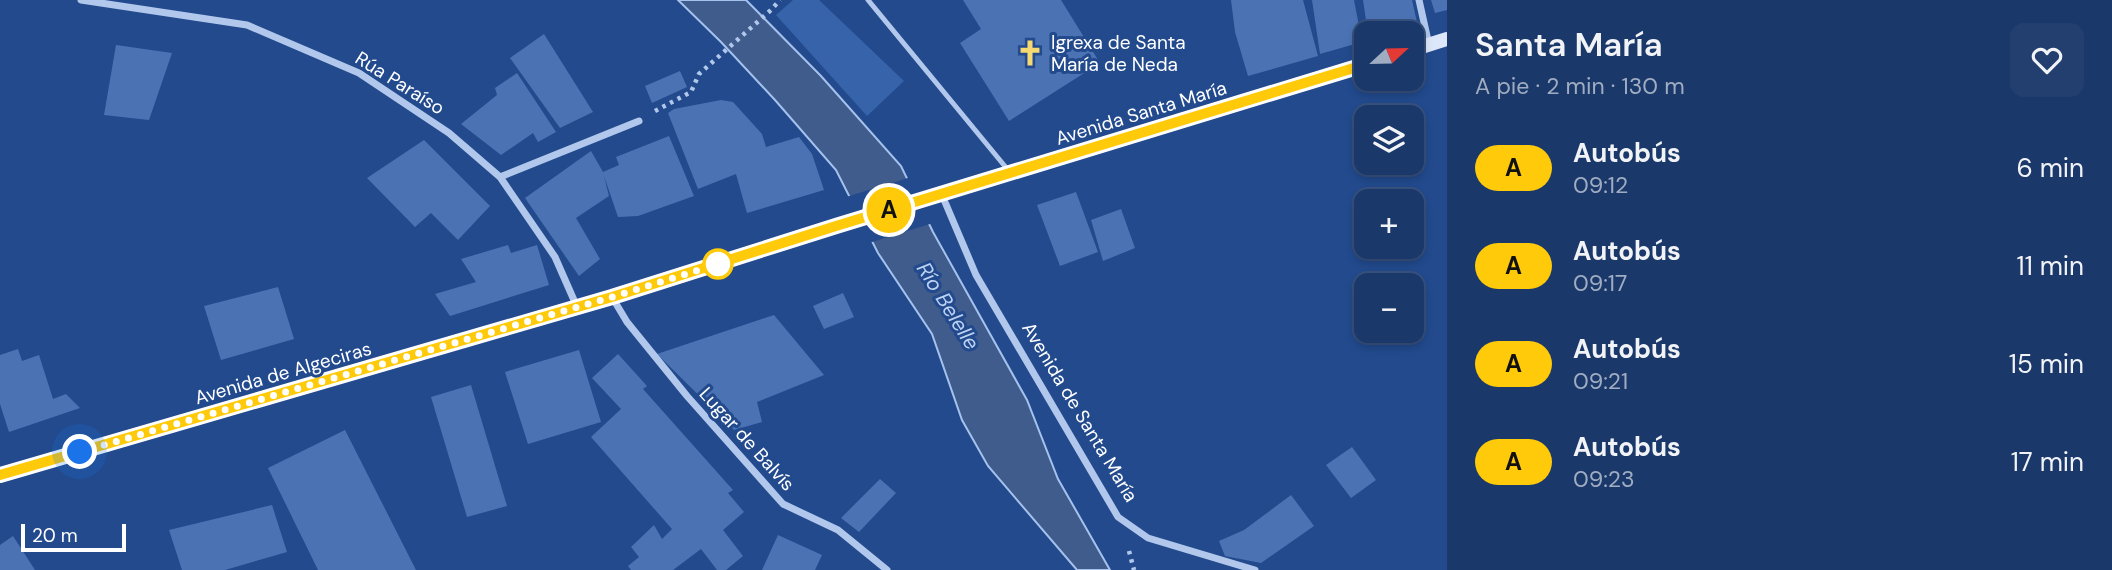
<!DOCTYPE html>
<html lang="es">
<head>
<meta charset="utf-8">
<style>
  body { margin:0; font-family:"DM Sans",sans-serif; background:#233f70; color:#f1f3f6; height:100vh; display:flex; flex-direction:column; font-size:26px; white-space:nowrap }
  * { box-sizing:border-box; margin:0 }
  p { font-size:23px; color:#9facc1 }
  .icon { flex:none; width:38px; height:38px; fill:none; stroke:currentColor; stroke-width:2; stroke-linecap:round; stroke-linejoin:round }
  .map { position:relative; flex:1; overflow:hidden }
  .drawer { display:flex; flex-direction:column; background:#1a386a; width:665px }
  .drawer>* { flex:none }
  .badge { padding:0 14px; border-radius:23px; font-size:24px; line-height:46px }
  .needle { width:46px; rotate:68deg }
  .controls { position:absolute; left:1354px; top:21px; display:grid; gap:14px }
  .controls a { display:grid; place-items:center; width:70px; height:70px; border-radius:14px; background:#1a386a; box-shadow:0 4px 10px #0003,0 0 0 2px #38527e; font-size:35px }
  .scale { position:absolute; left:21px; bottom:18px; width:105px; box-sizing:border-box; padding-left:7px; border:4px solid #fff; border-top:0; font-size:19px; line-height:24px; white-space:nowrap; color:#fff; -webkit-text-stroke:5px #224a8d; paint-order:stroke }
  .you { position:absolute; width:35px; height:35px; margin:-18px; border:5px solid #fff; border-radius:50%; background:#1a73e8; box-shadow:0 0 0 10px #1a73e833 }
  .map>.badge { position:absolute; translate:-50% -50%; box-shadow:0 0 0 4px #fff }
  .round { display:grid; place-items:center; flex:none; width:74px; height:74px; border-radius:14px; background:#233f70 }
  .head { display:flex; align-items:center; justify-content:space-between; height:119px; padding:0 28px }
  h1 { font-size:33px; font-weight:600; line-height:52px }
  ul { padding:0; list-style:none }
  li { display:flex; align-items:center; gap:21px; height:98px; padding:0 28px }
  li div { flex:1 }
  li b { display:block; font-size:26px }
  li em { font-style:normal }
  li .badge { min-width:77px; font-weight:700; text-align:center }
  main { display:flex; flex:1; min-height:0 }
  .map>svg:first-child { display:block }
</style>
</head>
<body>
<main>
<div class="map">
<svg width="1447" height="570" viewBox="0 0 1447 570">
  <rect width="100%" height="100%" fill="#224a8d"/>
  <path fill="#3663aa" d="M793,0H819L904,81L867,116L776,15Z"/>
  <path fill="#405c8d" stroke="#a5c2ed" stroke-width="2" d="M678,0H746L821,76L901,166L933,232L1027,400L1058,479L1110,570H1077L988,466L962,420L932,334L878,253L836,170L775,100L721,42Z"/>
  <path fill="#224a8d" d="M911,177L933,223L869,243L846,197Z"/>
  <path fill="#4b73b4" d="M963,0H1061L1100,63L1009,121L960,43L981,29Z
    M1231,0H1303L1318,56L1248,76L1235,32Z
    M1312,0H1354L1362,42L1320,54Z
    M1363,0H1412L1418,27L1398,33H1368Z
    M1431,0H1447V10L1435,13Z
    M544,34L593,112L560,128L510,58Z
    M116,45L172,53L149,120L104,115Z
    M680,71L687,87L652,103L645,86Z
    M517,73L556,132L538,142L533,133L501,155L461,124L497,95L495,88Z
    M721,100L733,102L762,134L766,147L799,137L812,154L824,190L747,213L736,174L698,189L668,113L674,109Z
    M669,136L694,196L638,216L618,217L604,176L609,196L576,218L600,259L579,276L525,198L591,151L603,172L619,165L616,157Z
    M424,140L490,206L458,240L431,213L415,227L367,178Z
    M1076,192L1098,252L1060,266L1037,205Z
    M1121,209L1135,248L1103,261L1091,220Z
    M508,245L511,253L537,245L549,285L450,316L435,294L476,282L461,259Z
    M278,287L294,339L221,360L204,306Z
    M843,293L854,317L824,329L813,306Z
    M774,315L824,375L757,402L762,422L734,430L657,354Z
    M18,349L22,361L39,355L53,399L66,394L80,408L9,432L0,404V355Z
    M579,350L601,422L528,444L505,372Z
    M618,354L647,386L643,389L733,490L728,493L744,512L723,530L743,556L726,570H717L701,549L673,570H631L628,566L639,557L631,547L654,525L662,539L672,529L591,437L621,409L592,378Z
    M471,385L507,506L467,517L431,397Z
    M345,430L416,570H318L268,468Z
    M1352,447L1376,480L1351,498L1326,465Z
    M880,479L896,493L859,532L841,518Z
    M1291,495L1314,526L1261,563L1225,556L1219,541L1244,530Z
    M272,505L287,552L225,570H182L169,530Z
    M778,535L822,555L815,570H762Z
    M13,536L35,570H0V545Z"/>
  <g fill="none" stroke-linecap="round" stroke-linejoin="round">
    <path stroke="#b1c8ec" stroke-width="4.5" stroke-dasharray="3.5 5" stroke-linecap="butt" d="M655,111L691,92L699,74L771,10L780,0
      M1129,551L1134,570"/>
    <path stroke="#b1c8ec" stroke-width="5" d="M868,0L1008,170"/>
    <path stroke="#b1c8ec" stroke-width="7" d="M81,0L247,25L359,73L449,133L500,177L555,257L577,307
      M1419,0L1429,45
      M500,177L639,121
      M942,195L976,275L1118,517L1148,538L1255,570
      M612,297L627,322L687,396L783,504L838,530L887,570"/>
    <path stroke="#dce7f9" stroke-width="14" d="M1412,50L1447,39
      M0,475L612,297L836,226L1367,64"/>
  </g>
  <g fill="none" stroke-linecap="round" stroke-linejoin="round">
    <g stroke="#fff" stroke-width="16">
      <path id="line" d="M0,475L612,297L836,226L1367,64"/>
    </g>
    <use href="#line" stroke="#feca0a" stroke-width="10"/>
    <path stroke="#fff" stroke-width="7" stroke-dasharray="0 12.6" d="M80,452L612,297L718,264"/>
  </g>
  <defs>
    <g id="church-bare" transform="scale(2.1)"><path d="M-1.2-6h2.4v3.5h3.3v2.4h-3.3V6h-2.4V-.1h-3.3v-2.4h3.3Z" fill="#f7d973" stroke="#224a8d" stroke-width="2.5" paint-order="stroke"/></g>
  </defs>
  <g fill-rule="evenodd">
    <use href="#church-bare" x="1030" y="53"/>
  </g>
  <circle fill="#fff" stroke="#feca0a" stroke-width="3.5" cx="718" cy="264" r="14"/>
  <g text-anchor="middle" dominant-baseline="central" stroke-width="6" stroke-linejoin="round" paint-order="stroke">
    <g font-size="19" fill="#fff" stroke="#224a8d" text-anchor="start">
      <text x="1051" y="42">Igrexa de Santa<tspan x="1051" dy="22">María de Neda</tspan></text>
    </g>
    <g font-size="19" fill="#fff" stroke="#224a8d">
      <text transform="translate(400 83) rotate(32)">Rúa Paraíso</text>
      <text transform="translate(1141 113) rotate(-17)">Avenida Santa María</text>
      <text transform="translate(283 373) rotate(-16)">Avenida de Algeciras</text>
      <text transform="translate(1080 412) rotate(59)">Avenida de Santa María</text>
      <text transform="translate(747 439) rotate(48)">Lugar de Balvís</text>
    </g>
    <g font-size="21" font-style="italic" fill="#bdd2f3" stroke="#224a8d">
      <text transform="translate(948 306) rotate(58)">Río Belelle</text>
    </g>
  </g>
</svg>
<div class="controls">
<a><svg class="needle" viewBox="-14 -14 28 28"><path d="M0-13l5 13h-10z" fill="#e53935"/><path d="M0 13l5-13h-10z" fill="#9facc1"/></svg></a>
<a><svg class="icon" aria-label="layers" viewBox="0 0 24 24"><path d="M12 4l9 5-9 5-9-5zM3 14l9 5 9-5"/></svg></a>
<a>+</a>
<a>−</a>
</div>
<div class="scale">20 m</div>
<div class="you" style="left:80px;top:452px"></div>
<b class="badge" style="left:889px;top:210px;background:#feca0a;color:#111">A</b>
</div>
<section class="drawer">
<div class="head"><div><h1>Santa María</h1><p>A pie · 2 min · 130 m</p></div><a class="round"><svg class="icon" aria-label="heart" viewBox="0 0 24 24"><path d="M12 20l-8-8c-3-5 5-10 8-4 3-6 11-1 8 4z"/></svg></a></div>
<ul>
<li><span class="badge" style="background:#feca0a;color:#111">A</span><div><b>Autobús</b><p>09:12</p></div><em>6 min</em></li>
<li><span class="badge" style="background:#feca0a;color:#111">A</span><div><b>Autobús</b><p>09:17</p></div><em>11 min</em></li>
<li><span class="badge" style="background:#feca0a;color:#111">A</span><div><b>Autobús</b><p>09:21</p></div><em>15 min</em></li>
<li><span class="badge" style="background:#feca0a;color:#111">A</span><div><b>Autobús</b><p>09:23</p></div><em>17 min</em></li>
</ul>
</section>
</main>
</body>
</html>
